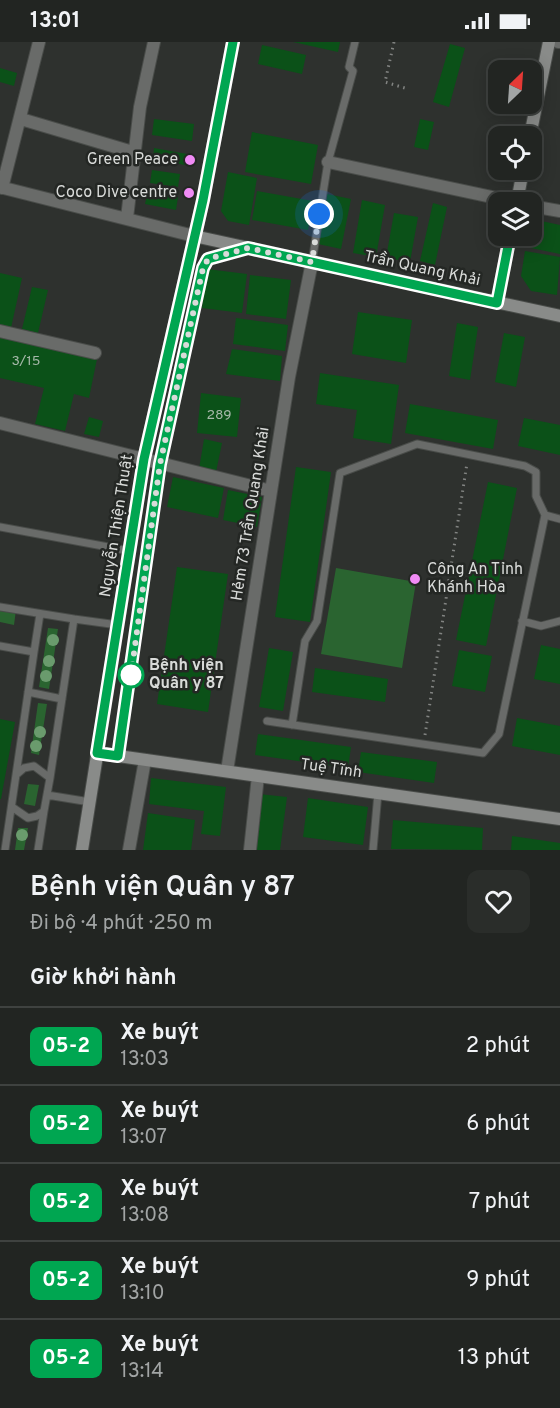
<!DOCTYPE html>
<html lang="vi">
<head>
<meta charset="utf-8">
<style>
  body { margin:0; font-family:Overpass,sans-serif; background:#2a2d2a; color:#f1f3f6; height:100vh; display:flex; flex-direction:column; font-size:22px; white-space:nowrap }
  * { box-sizing:border-box; margin:0 }
  p { font-size:20px; color:#a2a5a5 }
  .icon { flex:none; width:33px; height:33px; fill:none; stroke:currentColor; stroke-width:2; stroke-linecap:round; stroke-linejoin:round }
  .map { position:relative; height:808px; overflow:hidden }
  .panel { display:flex; flex-direction:column; background:#222522; flex:1 }
  .panel>* { flex:none }
  .badge { padding:0 12px; border-radius:9px; font-size:21px; line-height:39px }
  .needle { width:39px; rotate:25deg }
  .controls { position:absolute; left:488px; top:18px; display:grid; gap:12px }
  .controls a { display:grid; place-items:center; width:54px; height:54px; border-radius:12px; background:#222522; box-shadow:0 3px 15px #0003,0 0 0 2px #3f4240; font-size:30px }
  .you { position:absolute; width:30px; height:30px; margin:-15px; border:4px solid #fff; border-radius:50%; background:#1a73e8; box-shadow:0 0 0 9px #1a73e833 }
  .map>.badge { position:absolute; translate:-50% -50%; box-shadow:0 0 0 3px #fff }
  h2 { padding:0 30px; font-size:22px; line-height:54px }
  .round { display:grid; place-items:center; flex:none; width:63px; height:63px; border-radius:12px; background:#2a2d2a }
  .overview { display:flex; align-items:center; justify-content:space-between; height:102px; padding:0 30px }
  h1 { font-size:28px; font-weight:600; line-height:45px }
  ul { padding:0; list-style:none }
  li { display:flex; align-items:center; gap:18px; height:78px; padding:0 30px; border-top:2px solid #3f4240 }
  li div { flex:1 }
  li b { display:block; font-size:22px }
  li em { font-style:normal }
  li .badge { min-width:66px; font-weight:700; text-align:center }
  .status { display:flex; justify-content:space-between; align-items:center; height:42px; padding:0 30px; background:#222522; direction:ltr }
  .status svg { height:16px; fill:currentColor }
  .map>svg:first-child { display:block }
</style>
</head>
<body>
<div class="status"><b>13:01</b><svg viewBox="0 0 49 12"><path d="M0 12V9h3v3zM5 12V6h3v6zM10 12V3h3v9zM15 12V0h3v12zM26 1h20v11H26zM47 4h2v5h-2z"/></svg></div>
<div class="map">
<svg width="560" height="808" viewBox="0 0 560 808">
  <rect width="100%" height="100%" fill="#2e312e"/>
  <path fill="#2a6430" d="M336,526L416,540L402,626L321,612Z
    M0,565L16,568L14,583L0,580Z
    M48,586L58,587L49,647L39,645Z
    M38,661L47,662L39,713L31,711Z
    M28,742L39,743L35,764L24,762Z
    M18,786H28L24,808H15Z"/>
  <path fill="#0b5118" d="M293,0H340L338,10Z
    M450,2L465,6L449,65L433,60Z
    M262,3L306,13L302,32L258,22Z
    M0,26L17,31L14,44L0,40Z
    M154,77L194,82L192,99L152,93Z
    M420,77L434,80L428,108L414,105Z
    M252,90L318,103L311,142L245,130Z
    M154,106L187,112L185,123L153,117Z
    M152,128L180,132L178,145L150,141Z
    M228,130L257,136L249,183L228,179L221,169Z
    M148,149L178,155L176,168L145,162Z
    M257,149L313,159L308,188L252,178Z
    M327,152L351,157L341,207L318,202Z
    M362,158L385,163L376,215L353,211Z
    M433,161L447,165L435,223L420,219Z
    M394,171L418,175L410,220L386,216Z
    M532,177L560,183V212L526,205L529,194H531Z
    M525,209L560,215L557,253L531,249L521,234Z
    M207,227L247,232L242,271L202,266Z
    M0,231L22,236L11,286L0,283Z
    M250,233L291,238L286,277L246,272Z
    M32,245L48,248L38,291L22,287Z
    M358,270L412,278L406,321L352,312Z
    M236,276L288,283L285,309L233,302Z
    M457,281L478,285L470,338L449,334Z
    M0,290L98,312L89,356L74,352L65,389L35,382L44,346L0,336Z
    M504,291L525,295L516,345L495,340Z
    M232,307L282,314L280,339L226,332Z
    M320,331L399,343L391,402L353,396L357,368L316,362Z
    M201,351L241,356L237,395L197,391Z
    M410,362L498,378L493,407L405,391Z
    M89,375L103,379L99,395L84,392Z
    M524,376L560,383V413L518,404Z
    M204,397L222,401L216,430L199,427Z
    M296,425L331,430L310,580L275,575Z
    M173,435L224,446L218,476L167,465Z
    M488,440L517,446L486,604L456,598Z
    M228,448L262,455L257,485L223,478Z
    M177,525L228,532L208,670L157,662Z
    M541,603L560,607V642L534,637Z
    M269,606L293,610L283,669L259,665Z
    M459,608L492,614L485,650L452,644Z
    M315,626L388,637L385,660L312,650Z
    M517,676L560,684V713L512,704Z
    M0,677L15,680L1,757H0Z
    M258,692L351,705L348,726L255,713Z
    M361,710L437,720L434,741L358,730Z
    M151,736L226,745L220,794L201,792L204,769L149,762Z
    M259,752L287,755L280,808H252Z
    M308,756L368,765L363,803L303,795Z
    M148,771L195,778L191,808H143Z
    M393,778L483,786L482,808L391,807Z
    M512,794L560,801V808H511Z"/>
  <g fill="none" stroke-linecap="round" stroke-linejoin="round">
    <g stroke="#494c49" stroke-width="9">
      <path id="lane" d="M312,220L328,120L353,29L349,25L355,0
        M0,485L130,509
        M0,565L74,577L50,736
        M74,577L118,583
        M522,579L541,584L560,579
        M0,604L34,610L5,808
        M34,610L40,572
        M28,650L62,657
        M267,679L483,711L499,692L545,473
        M292,683L305,599L317,579L340,431L417,402L525,424L536,430V454L545,473L560,477
        M47,753L90,760
        M12,765L28,776L37,774L44,769L50,736L34,724L24,726L17,732
        M38,808L44,769
        M373,808L378,751"/>
    </g>
    <g stroke="#494c49" stroke-width="14">
      <path id="street" d="M558,0H560
        M21,77L136,111
        M328,120L515,160
        M0,145L194,194
        M2,146L39,0
        M531,164L560,169
        M127,176L140,65L154,0
        M0,289L95,311
        M0,381L271,449
        M227,729L289,335L312,220
        M129,808L145,718
        M250,808L258,734"/>
    </g>
    <g stroke="#494c49" stroke-width="14">
      <path id="secondary" d="M530,94L549,0
        M517,160L523,128
        M194,194L560,274
        M497,261L510,194
        M97,711L560,777
        M82,808L144,417L203,158L233,0"/>
    </g>
    <path stroke="#828482" stroke-width="3" stroke-dasharray="1.5 4.5" stroke-linecap="butt" d="M394,0L385,40L408,47
      M191,279L203,226L208,217L217,214
      M163,408L173,359
      M425,693L467,421
      M120,702L159,432"/>
    <use href="#lane" stroke="#696b69" stroke-width="7"/>
    <use href="#street" stroke="#696b69" stroke-width="12"/>
    <use href="#secondary" stroke="#898b89" stroke-width="12"/>
  </g>
  <g fill="#6a9b6d">
    <circle cx="53" cy="598" r="6"/>
    <circle cx="49" cy="619" r="6"/>
    <circle cx="46" cy="634" r="6"/>
    <circle cx="40" cy="690" r="6"/>
    <circle cx="36" cy="704" r="6"/>
    <circle cx="22" cy="793" r="6"/>
  </g>
  <g fill="none" stroke-linecap="round" stroke-linejoin="round">
    <g stroke="#fff" stroke-width="14">
      <path id="line" d="M233,0L203,158L144,417L97,711L118,714L160,422L203,226L208,217L248,206L497,261L510,194"/>
    </g>
    <use href="#line" stroke="#00a651" stroke-width="9"/>
    <path stroke="#d9dbd9" stroke-width="6" stroke-dasharray="0 10.8" d="M131,633L160,422L203,226L208,217L248,206L312,220L319,172"/>
  </g>
  <g fill="#f08bf5" stroke="#242724" stroke-width="2">
    <circle cx="190" cy="118" r="6"/>
    <circle cx="189" cy="151" r="6"/>
    <circle cx="415" cy="537" r="6"/>
  </g>
  <circle fill="#fff" stroke="#00a651" stroke-width="3" cx="131" cy="633" r="12"/>
  <g text-anchor="middle" dominant-baseline="central" stroke-width="5" stroke-linejoin="round" paint-order="stroke">
    <g font-size="14" fill="#a6b8a9">
      <text x="26" y="319">3/15</text>
      <text x="219" y="373">289</text>
    </g>
    <g font-size="16" fill="#d9dbd9" stroke="#242724" text-anchor="end">
      <text x="178" y="118">Green Peace</text>
      <text x="177" y="151">Coco Dive centre</text>
      <text x="427" y="528" text-anchor="start">Công An Tỉnh<tspan x="427" dy="18">Khánh Hòa</tspan></text>
    </g>
    <g font-size="16" fill="#d9dbd9" stroke="#242724">
      <text transform="translate(422 227) rotate(12)">Trần Quang Khải</text>
      <text transform="translate(251 472) rotate(-81)">Hẻm 73 Trần Quang Khải</text>
      <text transform="translate(117 484) rotate(-81)">Nguyễn Thiện Thuật</text>
      <text transform="translate(331 727) rotate(8)">Tuệ Tĩnh</text>
    </g>
    <g font-size="16" font-weight="bold" fill="#d9dbd9" stroke="#242724" text-anchor="start">
      <text x="149" y="624">Bệnh viện<tspan x="149" dy="18">Quân y 87</tspan></text>
    </g>
  </g>
</svg>
<div class="controls">
<a><svg class="needle" viewBox="-14 -14 28 28"><path d="M0-13l5 13h-10z" fill="#e53935"/><path d="M0 13l5-13h-10z" fill="#a2a5a5"/></svg></a>
<a><svg class="icon" aria-label="locate" viewBox="0 0 24 24"><circle cx="12" cy="12" r="6"/><path d="M12 2v4M12 18v4M2 12h4M18 12h4"/></svg></a>
<a><svg class="icon" aria-label="layers" viewBox="0 0 24 24"><path d="M12 4l9 5-9 5-9-5zM3 14l9 5 9-5"/></svg></a>
</div>
<div class="you" style="left:319px;top:172px"></div>
</div>
<section class="panel">
<div class="overview"><div><h1>Bệnh viện Quân y 87</h1><p>Đi bộ · 4 phút · 250 m</p></div><a class="round"><svg class="icon" aria-label="heart" viewBox="0 0 24 24"><path d="M12 20l-8-8c-3-5 5-10 8-4 3-6 11-1 8 4z"/></svg></a></div>
<h2>Giờ khởi hành</h2>
<ul>
<li><span class="badge" style="background:#00a651;color:#fff">05-2</span><div><b>Xe buýt</b><p>13:03</p></div><em>2 phút</em></li>
<li><span class="badge" style="background:#00a651;color:#fff">05-2</span><div><b>Xe buýt</b><p>13:07</p></div><em>6 phút</em></li>
<li><span class="badge" style="background:#00a651;color:#fff">05-2</span><div><b>Xe buýt</b><p>13:08</p></div><em>7 phút</em></li>
<li><span class="badge" style="background:#00a651;color:#fff">05-2</span><div><b>Xe buýt</b><p>13:10</p></div><em>9 phút</em></li>
<li><span class="badge" style="background:#00a651;color:#fff">05-2</span><div><b>Xe buýt</b><p>13:14</p></div><em>13 phút</em></li>
</ul>
</section>
</body>
</html>
